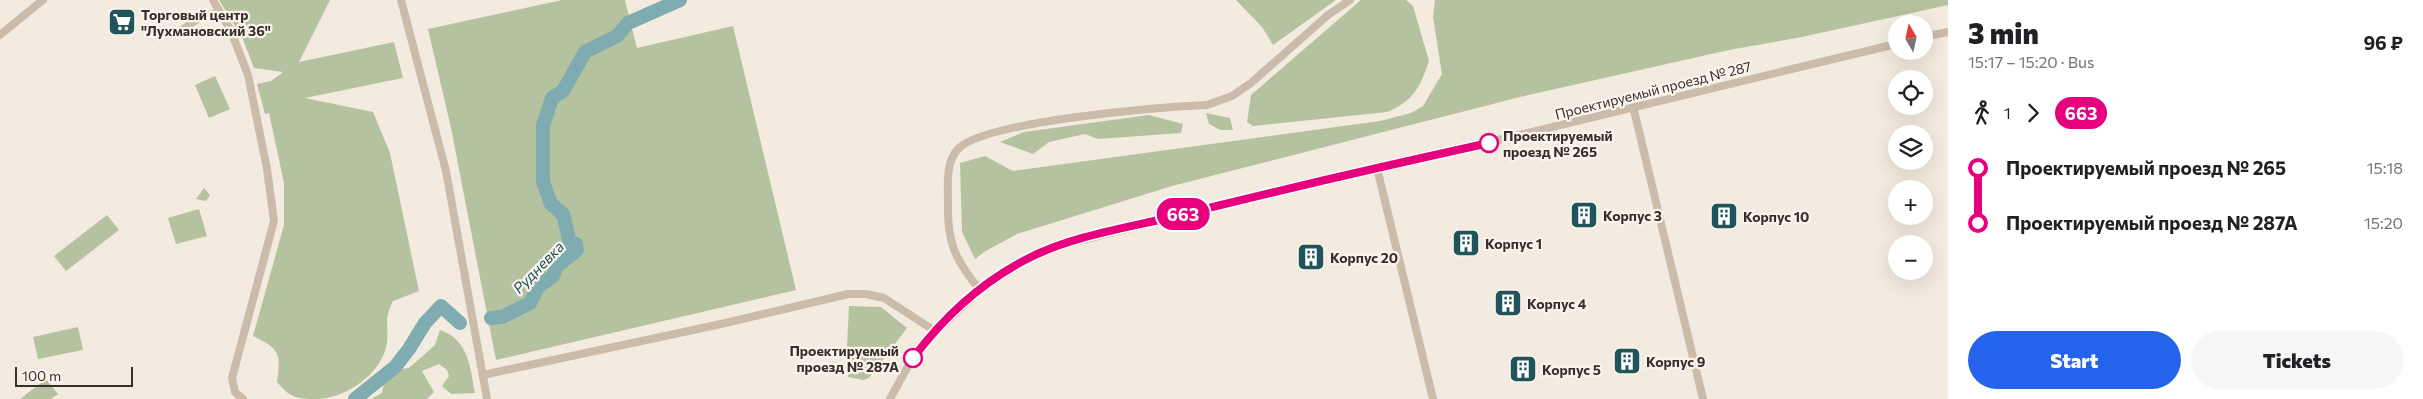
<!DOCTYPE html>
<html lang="en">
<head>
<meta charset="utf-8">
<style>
  body { margin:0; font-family:Commissioner,sans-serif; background:#f6f6f6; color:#202124; height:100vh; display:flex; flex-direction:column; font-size:19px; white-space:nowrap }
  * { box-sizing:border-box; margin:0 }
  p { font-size:16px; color:#757577 }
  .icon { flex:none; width:28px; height:28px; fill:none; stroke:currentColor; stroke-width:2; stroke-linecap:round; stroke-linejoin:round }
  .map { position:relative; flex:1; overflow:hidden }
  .drawer { display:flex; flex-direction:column; background:#fff; width:475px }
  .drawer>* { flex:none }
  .badge { padding:0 10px; border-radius:16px; font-size:18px; line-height:32px }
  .needle { width:32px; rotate:351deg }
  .tools { position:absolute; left:1888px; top:15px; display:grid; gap:10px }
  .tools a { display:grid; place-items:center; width:45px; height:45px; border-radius:50%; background:#fff; box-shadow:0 5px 20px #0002; font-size:25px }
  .scale { position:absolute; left:15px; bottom:12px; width:118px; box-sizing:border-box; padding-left:5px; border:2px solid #392f2a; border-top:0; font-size:14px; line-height:18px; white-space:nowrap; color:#392f2a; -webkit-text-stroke:4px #faf4ec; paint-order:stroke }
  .map>.badge { position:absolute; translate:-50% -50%; box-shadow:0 0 0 2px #fff }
  .legs { display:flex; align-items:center; gap:8px; height:55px; padding:0 20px; font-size:16px }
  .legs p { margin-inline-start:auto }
  .summary { display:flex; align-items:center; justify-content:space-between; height:85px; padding:0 20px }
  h1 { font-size:28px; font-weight:800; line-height:38px }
  .primary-button { display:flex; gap:10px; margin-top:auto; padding:10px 20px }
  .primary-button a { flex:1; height:58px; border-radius:30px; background:#2563eb; color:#fff; font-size:20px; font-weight:800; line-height:58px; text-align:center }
  .primary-button a+a { background:#f6f6f6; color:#202124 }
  ul { padding:0 20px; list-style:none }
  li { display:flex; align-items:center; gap:18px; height:55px; font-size:19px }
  li i { display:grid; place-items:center; width:8px; height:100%; margin:0 6px; background:currentColor }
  li i::after { content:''; width:12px; height:12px; margin:-6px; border:4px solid; border-radius:50%; background:#fff }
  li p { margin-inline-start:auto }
  li:first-child i { background:linear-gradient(#0000 50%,currentColor 0) }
  li:last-child i { background:linear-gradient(currentColor 50%,#0000 0) }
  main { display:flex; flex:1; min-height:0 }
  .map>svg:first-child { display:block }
</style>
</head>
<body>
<main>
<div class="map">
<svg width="1948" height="399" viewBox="0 0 1948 399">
  <rect width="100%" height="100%" fill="#f3ebdf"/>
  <path fill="#b5c29f" d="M219,0H330L299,62L394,42L403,78L305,98L373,112L390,153L419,291L393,301C383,322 389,322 387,342C384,372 346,399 317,399C297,399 290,398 277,382C281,353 280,349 253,336L284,225V183L269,113L265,114L257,84L271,81L283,72L254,68L242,37Z
    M562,0H625L637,48L733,26L796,290L496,360L451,128L428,29Z
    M1236,0H1336L1273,45L1262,27Z
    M1361,0H1406L1413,6L1429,61C1420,87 1414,101 1387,112L1253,126L1247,122L1251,95Z
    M1435,0H1948V5L1802,37L1729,50L1520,97L1172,186L1017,234L984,252L975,259L962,232L960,163L985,156L1013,171L1380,121L1411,113L1423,106L1442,74L1433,17Z
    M215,76L230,109L209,118L195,85Z
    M1206,113L1230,118L1233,130H1220L1209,124Z
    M1149,115L1183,124L1181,133L1098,139L1085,134L1049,142L1033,154L1000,142L1024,132Z
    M204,188L210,195L206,201L196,199Z
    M199,209L207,236L176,244L168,218Z
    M107,215L119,230L66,271L54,256Z
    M849,306L881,307L907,328L869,378L863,380L848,377L851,359L847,347Z
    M78,327L83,350L38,359L33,337Z
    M440,330C469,340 470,367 475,393L451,394L442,386L449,376L447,370L439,364L422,371L434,392L427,399H371L382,393L384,383L401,369L409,368L435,345Z
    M46,379L58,394L51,399H20Z"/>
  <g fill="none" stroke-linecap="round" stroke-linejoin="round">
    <path stroke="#7eacb0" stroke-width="14" d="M491,318L502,317L530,303L538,287L553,276L556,267L577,250L576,244L570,243L563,214L551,204L543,182V126L552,98L563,91L585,52L617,36L628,23L680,0
      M355,399L395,367L409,349L425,323L441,306L460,323"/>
    <path stroke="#cbbbab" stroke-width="8" d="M213,0L231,31L248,75L267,169L274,221L232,378L235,392L243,399
      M401,0L446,171L487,399
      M176,34L199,18L220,12
      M0,35L43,0
      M1924,37L1948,32
      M1633,106L1703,399
      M1377,168L1433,399
      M980,290C955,260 947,242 948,204C948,186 945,163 958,149C984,121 1162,107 1207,105L1232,96L1251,83L1328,15L1350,0
      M483,375L721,324L848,294H866L884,298L935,331
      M890,399L913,357L927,340L980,290L1027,259L1070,243L1262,195L1490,142L1896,44"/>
  </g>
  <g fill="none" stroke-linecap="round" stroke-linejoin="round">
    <g stroke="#fff" stroke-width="11">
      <path id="line-1" d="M913,358C943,318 982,282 1027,259C1071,236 1127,228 1176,216C1280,190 1384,166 1489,143"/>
    </g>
    <use href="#line-1" stroke="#e6007e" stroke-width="8"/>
  </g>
  <defs>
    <g id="supermarket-square" transform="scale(1.4375)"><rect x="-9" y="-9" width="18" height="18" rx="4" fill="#1f545b" stroke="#faf4ec"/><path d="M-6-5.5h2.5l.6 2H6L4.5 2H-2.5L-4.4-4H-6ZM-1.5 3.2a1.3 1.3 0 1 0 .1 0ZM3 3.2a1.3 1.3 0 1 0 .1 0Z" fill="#fff"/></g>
    <g id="building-square" transform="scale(1.4375)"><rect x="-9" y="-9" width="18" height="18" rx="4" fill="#1f545b" stroke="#faf4ec"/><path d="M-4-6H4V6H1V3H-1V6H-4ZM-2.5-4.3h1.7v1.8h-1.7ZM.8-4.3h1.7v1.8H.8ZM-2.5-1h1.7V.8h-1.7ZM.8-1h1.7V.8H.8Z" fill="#fff"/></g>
  </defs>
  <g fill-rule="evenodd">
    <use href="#supermarket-square" x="122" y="22"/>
    <use href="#building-square" x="1584" y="215"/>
    <use href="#building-square" x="1724" y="216"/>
    <use href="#building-square" x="1466" y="243"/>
    <use href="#building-square" x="1311" y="257"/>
    <use href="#building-square" x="1508" y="303"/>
    <use href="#building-square" x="1627" y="361"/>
    <use href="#building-square" x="1523" y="369"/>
  </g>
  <g fill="#fff" stroke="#e6007e" stroke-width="2.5">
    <circle cx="1489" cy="143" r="9"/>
    <circle cx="913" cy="358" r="9"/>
  </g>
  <g text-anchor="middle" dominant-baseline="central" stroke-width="4.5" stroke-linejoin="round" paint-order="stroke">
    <g font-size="14" font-weight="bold" fill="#392f2a" stroke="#faf4ec" text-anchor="start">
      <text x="141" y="14">Торговый центр<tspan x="141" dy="16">"Лухмановский 36"</tspan></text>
      <text x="1603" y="215">Корпус 3</text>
      <text x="1743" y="216">Корпус 10</text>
      <text x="1485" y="243">Корпус 1</text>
      <text x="1330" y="257">Корпус 20</text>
      <text x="1527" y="303">Корпус 4</text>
      <text x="1646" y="361">Корпус 9</text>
      <text x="1542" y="369">Корпус 5</text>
    </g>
    <g font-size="14" fill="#392f2a" stroke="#faf4ec">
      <text transform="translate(1653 90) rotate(-14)">Проектируемый проезд № 287</text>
    </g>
    <g font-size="14" font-weight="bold" fill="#392f2a" stroke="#faf4ec" text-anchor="start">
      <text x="1503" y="135">Проектируемый<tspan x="1503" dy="16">проезд № 265</tspan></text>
      <text x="899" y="350" text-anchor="end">Проектируемый<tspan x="899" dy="16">проезд № 287А</tspan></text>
    </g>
    <g font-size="15" font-style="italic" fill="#1f545b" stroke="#faf4ec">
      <text transform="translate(538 267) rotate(-46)">Рудневка</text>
    </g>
  </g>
</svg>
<div class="tools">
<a><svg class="needle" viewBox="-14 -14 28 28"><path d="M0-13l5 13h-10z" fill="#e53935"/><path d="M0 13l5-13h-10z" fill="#757577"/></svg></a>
<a><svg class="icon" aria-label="locate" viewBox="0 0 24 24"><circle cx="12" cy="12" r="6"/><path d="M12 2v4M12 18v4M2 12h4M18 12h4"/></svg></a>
<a><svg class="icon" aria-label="layers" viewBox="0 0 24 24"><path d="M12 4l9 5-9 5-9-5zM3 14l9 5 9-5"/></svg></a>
<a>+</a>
<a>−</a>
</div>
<div class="scale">100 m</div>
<b class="badge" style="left:1183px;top:214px;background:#e6007e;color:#fff">663</b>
</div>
<section class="drawer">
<div class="summary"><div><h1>3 min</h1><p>15:17 – 15:20 · Bus</p></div><b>96 ₽</b></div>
<div class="legs"><svg class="icon" aria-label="walk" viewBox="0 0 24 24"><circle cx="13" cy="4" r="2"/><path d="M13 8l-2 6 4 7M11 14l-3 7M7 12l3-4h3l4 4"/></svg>1<svg class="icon" aria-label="forward" viewBox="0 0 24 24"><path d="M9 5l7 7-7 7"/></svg><b class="badge" style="background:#e6007e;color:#fff">663</b></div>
<ul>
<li><i style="color:#e6007e"></i><b>Проектируемый проезд № 265</b><p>15:18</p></li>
<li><i style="color:#e6007e"></i><b>Проектируемый проезд № 287А</b><p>15:20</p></li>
</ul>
<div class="primary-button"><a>Start</a><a>Tickets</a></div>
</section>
</main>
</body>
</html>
